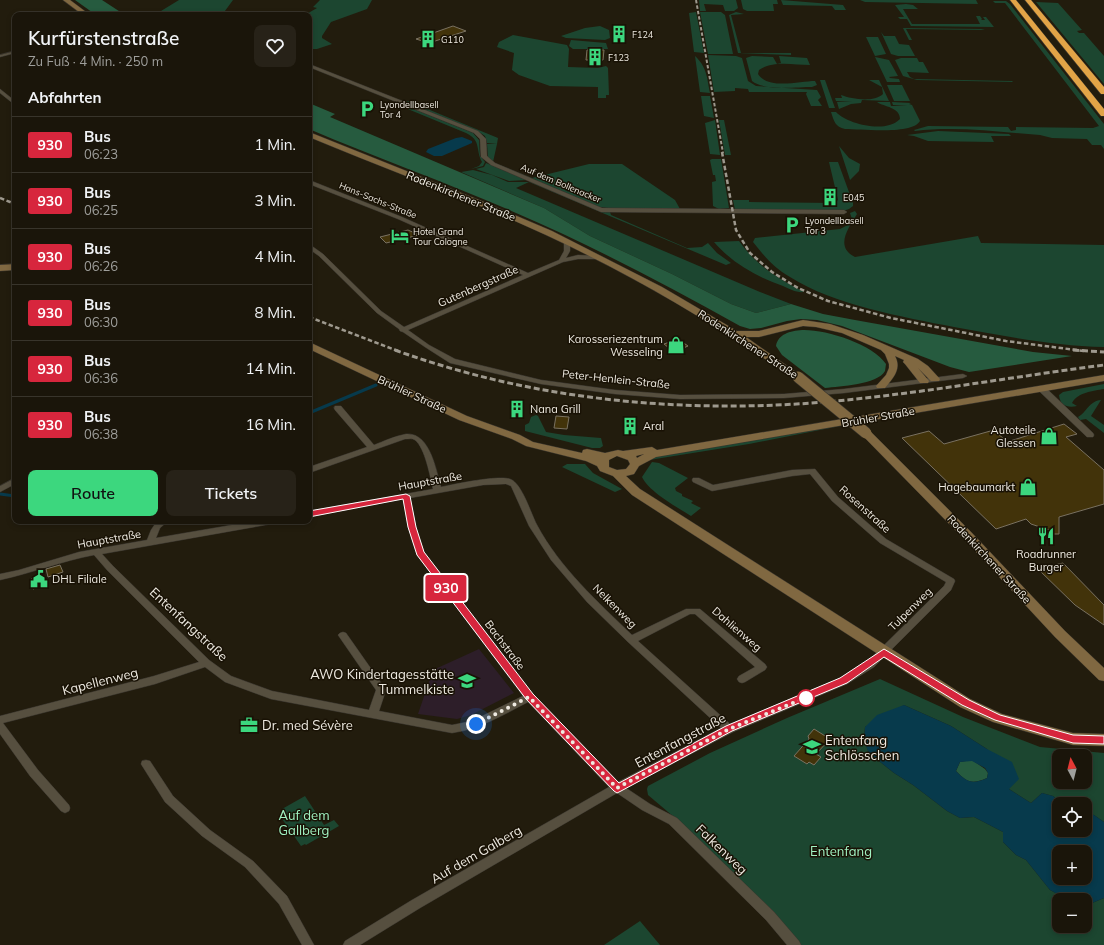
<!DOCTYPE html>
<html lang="de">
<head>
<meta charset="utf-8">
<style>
  body { margin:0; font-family:Mulish,sans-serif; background:#272218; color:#f1f3f6; height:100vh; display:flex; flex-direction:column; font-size:15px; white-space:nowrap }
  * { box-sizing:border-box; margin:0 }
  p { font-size:13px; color:#9f9f9c }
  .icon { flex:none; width:22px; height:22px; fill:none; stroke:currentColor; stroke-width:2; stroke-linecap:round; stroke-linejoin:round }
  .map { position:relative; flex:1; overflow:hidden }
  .sheet { position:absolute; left:12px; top:12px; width:300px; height:512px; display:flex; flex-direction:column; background:#1a150a; border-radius:8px; box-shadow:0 2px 6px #0003,0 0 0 1px #38342b }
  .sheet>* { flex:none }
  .badge { padding:0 8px; border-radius:3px; font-size:14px; line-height:26px }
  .needle { width:26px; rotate:353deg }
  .fabs { position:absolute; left:1052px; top:749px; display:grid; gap:8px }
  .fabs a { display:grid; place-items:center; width:40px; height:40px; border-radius:8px; background:#1a150a; box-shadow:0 2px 6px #0003,0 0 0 1px #38342b; font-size:20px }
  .you { position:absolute; width:20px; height:20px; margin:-10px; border:3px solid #fff; border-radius:50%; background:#1a73e8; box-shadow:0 0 0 6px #1a73e833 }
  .map>.badge { position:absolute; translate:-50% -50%; box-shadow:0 0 0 2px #fff }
  h2 { padding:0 16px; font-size:15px; line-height:36px }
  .round { display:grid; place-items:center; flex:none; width:42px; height:42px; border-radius:8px; background:#272218 }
  .headline { display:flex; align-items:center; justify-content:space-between; height:68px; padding:0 16px }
  h1 { font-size:19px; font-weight:600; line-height:30px }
  .button { display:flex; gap:8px; margin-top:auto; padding:8px 16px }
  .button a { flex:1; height:46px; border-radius:8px; background:#3cd77e; color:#111; font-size:16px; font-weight:600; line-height:46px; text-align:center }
  .button a+a { background:#272218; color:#f1f3f6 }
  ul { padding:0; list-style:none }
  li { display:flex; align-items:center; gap:12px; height:56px; padding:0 16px; border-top:1px solid #38342b }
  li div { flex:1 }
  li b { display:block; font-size:15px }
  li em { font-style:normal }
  li .badge { min-width:44px; font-weight:700; text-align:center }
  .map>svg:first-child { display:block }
</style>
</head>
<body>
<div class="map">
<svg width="1104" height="945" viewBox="0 0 1104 945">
  <rect width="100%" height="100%" fill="#221c0d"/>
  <path fill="#2d1e29" d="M479,649L514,693L471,715L457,719L418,714L433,670Z"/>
  <path fill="#1c4630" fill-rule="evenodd" d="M179,0H233L222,15H184L177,11L165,13L161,11Z
    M320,0H372L367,9L331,22L322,36V38L332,44L317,49H309V15H305L317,8L313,7Z
    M699,0H736L738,8L734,11H725L723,5L704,4L706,11H700Z
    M741,0H777L778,4H773L774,11H747L743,9Z
    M781,0L843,5L846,10H835L832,6L783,5Z
    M860,0H976L978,4L865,2Z
    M993,1H1006L1010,4L1104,124V149L1101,145H1092L1087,139L1052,138L1040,135C998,132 956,126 915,131L914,130L928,126L1008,127L1011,131L1016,130V127L1093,128L1099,126L1005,3H995Z
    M1036,2L1058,3L1082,30L1077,31L1079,33H1084L1104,56V84Z
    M906,4L913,5L918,9H903L912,24H980L976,16H980L982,19L981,20H985L983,17H986L994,27L911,26L907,19H900L898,17H904L895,5Z
    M696,12L704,53L694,52L689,13Z
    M700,12H721L725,15L733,54H708Z
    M736,12L744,14L731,15L741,53H791V55L738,53L729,15Z
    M600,26L609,30L610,38L605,40L566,38L561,36L585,28Z
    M903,28L981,29L985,30L906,29L912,40H909Z
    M881,32L884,36H895L899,44L909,45L915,56H898L891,54Z
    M513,35L567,45L569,49L568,67L598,68L606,66L608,68L609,95H606V98H598V87L550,86L519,75L512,70L514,53L497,47L499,42Z
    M866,37H878L886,54L875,56Z
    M571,40L606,43L608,49H573L569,46Z
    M708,55L736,56L742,58L748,81L756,86L817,90L821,97L818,100L822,106H811L806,94L807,92H749L748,89L735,88V91L714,92Z
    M695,56C707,67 707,78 710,93L700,92Z
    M752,56L773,57L777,64L781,63L779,56L807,58L810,65C794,65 773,60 759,70L758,74C768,90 800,81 815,81L817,85L812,87C796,87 764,91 752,81L746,58Z
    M875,57L889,60L898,76L889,77L890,78L899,79L900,82H887Z
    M901,58H917L919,62H923L929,73L907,72L910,77L914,79L1012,81L1013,82L917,80L903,76L895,60Z
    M820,80H825L835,108H829Z
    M869,80H879L889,101L862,100L861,103L851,104L839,109L837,102H852L836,101L835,98H842L841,95C852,99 873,103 883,94L882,87Z
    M887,85H902L910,101H894Z
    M701,96H710L714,118L704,116Z
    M408,101L498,138L497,144L487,143L485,136L479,132L406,102Z
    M877,102H890L891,106H907L893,105L892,102L911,103L909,104L912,105L920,121C912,135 861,129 845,129C835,127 834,121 831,112H836C847,124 886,134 900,119C900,107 884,107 877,102Z
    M401,104L473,133L479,140L480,156L485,162L483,166L471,169L479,166L482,162C475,149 482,141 466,133L398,105Z
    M715,120L720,155L710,154L705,123Z
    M719,120H724L731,155H725Z
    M938,131L1009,134L1011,136H991L994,142L928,141L914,136L907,135Z
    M487,144H497L493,162L532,178L589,164H622L675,200L680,209L608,208L599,207L495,163L488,157Z
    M839,146L849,158L860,164L859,171L850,180Z
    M712,159H721L729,208L719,209L713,206L712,182L716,181L715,175H713L710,160Z
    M829,162H838L853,203V206L849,209L843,211L735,210L733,200H749V202L834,203L838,200Z
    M486,163L491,165L527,180L509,181L476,169L484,167Z
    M473,170L492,175L508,182H530L600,211L610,212L611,215L687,248L702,247L708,243L717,253L731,263L726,265L529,182L516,188L760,292L791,304L756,313L731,304L672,274L590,236L544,208L461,172Z
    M855,211L857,214C849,227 834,247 855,257L978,236L981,243L1104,245V347C1054,346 1004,336 954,327C903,317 834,305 790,277C774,268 764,256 753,242L755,238L840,229L848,225L852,219L850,213Z
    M739,241C757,266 777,278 804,292C797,293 789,289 783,286C757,277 732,263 714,242Z
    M1104,384V389C1093,391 1078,392 1072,403L1077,406C1068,408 1060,406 1059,395L1063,392Z
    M1101,400L1091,416L1104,425V433L1086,419L1080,420L1078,417C1087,412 1089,401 1101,400Z
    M536,415L538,416L546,432L564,435L601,438L603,446L600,448H592L525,431V425L529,423L531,417Z
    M845,425L749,444L649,460L651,457Z
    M652,462L659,463L688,478L675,488L676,491L682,494V496L693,501L691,503L701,508L691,516C677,507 649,492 642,477Z
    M567,464H585L593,473L622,489L615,492L562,467Z
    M880,679L963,717L1040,747L1104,753V822L1094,815L1085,814V804H1062L1053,796L1042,793L1031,803L1009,789L987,749L951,726L904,705L865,727L864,740L869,753L894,773L913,785L947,811L960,818L974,817L1003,832V842L1016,855L1026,860L1050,890L1069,900H1059V926H1085V906L1104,898V945H797L687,828L648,795L647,789L648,786L710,753L787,718ZM1059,756H1085V782H1059Z
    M305,796L324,825L334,820L339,826L306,845L305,844L301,846L280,816L284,813L282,809Z
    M640,921L660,945H604Z"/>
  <path fill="#265b3f" d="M75,0H102L125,15H96Z
    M309,103L335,114L330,117L544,208L590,236L672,274L731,304L756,313L791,304L823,314L855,320L1033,352L1072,356L969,372L950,367L842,326L817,320L801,319L787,321L761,328L750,329L740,326C666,285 593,246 516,213C448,183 377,158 309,129Z
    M802,330C825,329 873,344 886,364L885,371C877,385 840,386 825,388L782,355L776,346C778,334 790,331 802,330Z
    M972,760L985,769L988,773L987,778C971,785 967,782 956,771L960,762Z"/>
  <path fill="#073a4c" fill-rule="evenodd" d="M462,137L472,141V143L442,156H434L426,152L428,149L456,138Z
    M904,705L951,726L987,749L1012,762L1019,779L1009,789L1031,803L1042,793L1053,796L1062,804H1059V830H1085V814L1094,815L1104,822V898L1085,906V900H1069L1050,890L1026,860L1016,855L1003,842V832L974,817L960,818L947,811L913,785L894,773L869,753L864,741L865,727L877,715ZM972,761L985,768L988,773L987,778C972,785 967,782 956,771L960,762ZM1059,852H1085V878H1059Z"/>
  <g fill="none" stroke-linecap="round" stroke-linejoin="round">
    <path stroke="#073a4c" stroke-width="3" d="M309,413L376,385
      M0,494L15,496"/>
  </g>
  <path fill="#42330a" stroke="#797161" d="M453,26L466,31L429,43L416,39Z
    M587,50H604L603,60H586Z
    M408,230L419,235L386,243L380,237Z
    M678,339L688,346L674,352L664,344Z
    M556,416L569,417L567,429L554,428Z
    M625,421H635L634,431L624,430Z
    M1064,424L1077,434L1066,437L1104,470V504L1059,517V534H1052L1049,530L1031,524L1026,519L996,529L902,438L929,431L944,444L994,430L1007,442Z
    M1063,563L1104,605V625L1075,605L1038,569Z
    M60,565L63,572L48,577L46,569Z
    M42,576L45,585L33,589L31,579Z
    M814,729L830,739L816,754L821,757L814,765L809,762L807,764L794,756L809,739L808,736Z"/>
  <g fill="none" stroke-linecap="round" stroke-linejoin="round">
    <g stroke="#38342d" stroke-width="1">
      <path id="street" d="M15,51V53L0,57V55Z
        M309,64L478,131L486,139L487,156L495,163L602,208L844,210L847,212L844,214L601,212L491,165L481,157L480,139L474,133L309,67Z
        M0,89L15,101V105L0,93Z
        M309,180L402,217L528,273L559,260L564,251V242L567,240L570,242V251L566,258L578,255L600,256V258L598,259H578L563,262L408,330L429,345L455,359L541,380L615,390L680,395L784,394L844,389L963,374L967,376L963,378L844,393L784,398L680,399L615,394L541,384L450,363L425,347L403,332L400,331L399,329L377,313L319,256L309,249V244L323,254L381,311L404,327L523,275L398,219L309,184Z
        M1039,387H1045L1093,433L1094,435L1093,437H1087L1039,391L1038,389Z
        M335,406H341L374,445C384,441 395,436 406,434C430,432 436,470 441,487C455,484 498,475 510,479C522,483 531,514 537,525C560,568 598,602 632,635L686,609H700L765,664L767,667L765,670L745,682L742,683L739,682L737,679L739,676L755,667L695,614H690L638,641L730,724L841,678L868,661L944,586L946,582L880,543L832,501L810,474L792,476L712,491L693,482L692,480L693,478H699L713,485L792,470L815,469L838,497L886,539L954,579L955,581L951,590L874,667L847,684L733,732L626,788L650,804L677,818L774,912L799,941L801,945H787L766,920L669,824L642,810L617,793L420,908L360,945H343L345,941L412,900L609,787L528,702C503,715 480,729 452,733L271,699L225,682L205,667L155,684L3,723L38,770L69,805L70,808L69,811L65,813L61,811L30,776L0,734V716L154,676L199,662L107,570L94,555C62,561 32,573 0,580V574L19,570L79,552L147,540L151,530L157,521H168L160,528L156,538L255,521H275L271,524L102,554L113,566L209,660L231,676L272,691L369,710L376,690L338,635L340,633L343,632L346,633L386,690L379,711L452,725L472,721L523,696L417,555L408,527L403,499L309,517V511L433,489C430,476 425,448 415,440C412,438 409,439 405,439L309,473V467L367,447L335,410L334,408ZM506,484L511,486L529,526L551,560L587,602L628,642L721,728L618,782L532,694L424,552L416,527L410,498L483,485Z
        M15,478V484L0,492V486Z
        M146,760L150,761L173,796L210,830L253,861L287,896L314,945H302L279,904L245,867L202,836L165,802L141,764L142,761Z"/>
    </g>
    <g stroke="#38342d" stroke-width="1">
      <path id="secondary" d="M63,0H70L90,15H83Z
        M309,132L489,204L552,231L662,287L737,331H759L803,320L830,324L863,335L918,359L928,366L940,379L939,381H931L918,368L929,381L928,383H920L905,364L903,362L904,360L895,356C902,369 893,378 885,388H877L876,386L886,375L889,368V364L885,354L881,350L842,333L816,327L803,326L759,337H746L803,377L798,380L794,379C716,324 634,276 546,235C469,199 388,170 309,137Z
        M15,264V270L0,271V265Z
        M309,342L467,416L520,435L533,442L582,453L583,450L587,449L605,453L618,450L623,451L652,447L657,450L1104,375V381L656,457L639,466L634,474L626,476L640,489L970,699L1002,714L1073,733L1104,734V746L1073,745L993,722L960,707L632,495L613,476L600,471L597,466L586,461L526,446L512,439L459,420L309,349ZM644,454L637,458L636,456ZM617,456L628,460L630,464L626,469L617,470L609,467V460Z
        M866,430L870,431L972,533L1065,631L1104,668V681L1099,680L1055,637L964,539L862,435L861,433L862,431Z"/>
    </g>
    <g stroke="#38342d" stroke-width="1">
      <path id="highway" d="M1010,0H1016L1104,109V116H1101Z
        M1025,0H1031L1104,87V94H1101Z"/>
    </g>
    <use href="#street" fill="#564f3f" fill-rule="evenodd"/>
    <use href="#secondary" fill="#806841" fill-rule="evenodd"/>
    <use href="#highway" fill="#e2a447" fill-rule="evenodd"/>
    <path stroke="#9e998e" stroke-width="2" stroke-dasharray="3.5 2" stroke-linecap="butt" d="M696,0L723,153"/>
    <path stroke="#9e998e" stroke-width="2.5" stroke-dasharray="4.5 2.5" stroke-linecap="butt" d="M722,152L736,230L750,253L772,272L798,288L828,301L891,318L1006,341L1084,351
      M0,198L15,204
      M309,317L398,351"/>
    <path stroke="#9e998e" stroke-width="3" stroke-dasharray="6 3" stroke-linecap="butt" d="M395,350C532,400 681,414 825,402C918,394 1011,377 1104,365
      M1073,350L1104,352"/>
    <g stroke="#38342d" stroke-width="12" stroke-linecap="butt">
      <path id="secondary-bridge" d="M798,377L866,433"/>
    </g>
    <use href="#secondary-bridge" stroke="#806841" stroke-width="11"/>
  </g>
  <path fill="#d7263d" stroke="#fff" d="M406,494L410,496L416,527L424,552L533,694L619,783L726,726L840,678L884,649L969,700L1000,715L1073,735L1104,736V744L1073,743L995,720L962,705L884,657L847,683L732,731L621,791L617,793L614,791L526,699L417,555L408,527L403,499L309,517L305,514L309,511Z"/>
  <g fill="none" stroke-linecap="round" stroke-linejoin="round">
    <path stroke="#eeeae1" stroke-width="4" stroke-dasharray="0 7.2" d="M476,724L529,697L617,788L729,729L808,697L806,698"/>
  </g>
  <defs>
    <g id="building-bare" transform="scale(1.38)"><path d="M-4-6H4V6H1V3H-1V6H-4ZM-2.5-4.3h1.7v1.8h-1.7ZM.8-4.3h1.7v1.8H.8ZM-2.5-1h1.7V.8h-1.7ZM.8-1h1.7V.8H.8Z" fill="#3cd77e" stroke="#191205" stroke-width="2.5" paint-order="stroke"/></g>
    <g id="parking-bare" transform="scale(1.38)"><path d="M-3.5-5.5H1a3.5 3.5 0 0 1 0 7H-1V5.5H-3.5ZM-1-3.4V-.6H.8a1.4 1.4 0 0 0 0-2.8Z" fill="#3cd77e" stroke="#191205" stroke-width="2.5" paint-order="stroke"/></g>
    <g id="hotel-bare" transform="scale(1.38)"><path d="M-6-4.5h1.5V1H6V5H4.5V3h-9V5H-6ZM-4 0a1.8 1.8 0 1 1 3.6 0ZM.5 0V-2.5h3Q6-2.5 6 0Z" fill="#3cd77e" stroke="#191205" stroke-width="2.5" paint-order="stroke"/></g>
    <g id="shop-bare" transform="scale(1.38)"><path d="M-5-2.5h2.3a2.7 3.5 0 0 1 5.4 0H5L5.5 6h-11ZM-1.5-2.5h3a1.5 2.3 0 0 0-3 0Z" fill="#3cd77e" stroke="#191205" stroke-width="2.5" paint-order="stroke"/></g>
    <g id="restaurant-bare" transform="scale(1.38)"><path d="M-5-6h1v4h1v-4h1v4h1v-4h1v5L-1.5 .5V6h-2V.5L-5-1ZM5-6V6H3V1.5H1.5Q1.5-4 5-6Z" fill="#3cd77e" stroke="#191205" stroke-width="2.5" paint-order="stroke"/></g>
    <g id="civic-bare" transform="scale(1.38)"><path d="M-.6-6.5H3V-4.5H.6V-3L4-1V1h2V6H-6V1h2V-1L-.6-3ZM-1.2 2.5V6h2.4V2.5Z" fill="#3cd77e" stroke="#191205" stroke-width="2.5" paint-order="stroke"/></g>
    <g id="school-bare" transform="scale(1.38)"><path d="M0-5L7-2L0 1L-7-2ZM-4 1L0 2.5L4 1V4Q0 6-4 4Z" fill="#3cd77e" stroke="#191205" stroke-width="2.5" paint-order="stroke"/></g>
    <g id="office-bare" transform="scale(1.38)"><path d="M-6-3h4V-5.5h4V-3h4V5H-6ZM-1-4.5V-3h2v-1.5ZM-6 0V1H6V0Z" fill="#3cd77e" stroke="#191205" stroke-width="2.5" paint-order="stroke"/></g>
  </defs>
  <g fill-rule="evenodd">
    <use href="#building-bare" x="619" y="34"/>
    <use href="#building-bare" x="428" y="39"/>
    <use href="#building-bare" x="595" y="57"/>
    <use href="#parking-bare" x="367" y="109"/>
    <use href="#building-bare" x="830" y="197"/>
    <use href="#parking-bare" x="792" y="225"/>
    <use href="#hotel-bare" x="400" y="236"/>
    <use href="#shop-bare" x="676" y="345"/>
    <use href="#building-bare" x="517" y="409"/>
    <use href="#building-bare" x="630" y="426"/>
    <use href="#shop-bare" x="1049" y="436"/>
    <use href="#shop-bare" x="1028" y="487"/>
    <use href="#restaurant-bare" x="1046" y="536"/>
    <use href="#civic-bare" x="39" y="579"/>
    <use href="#school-bare" x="467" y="681"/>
    <use href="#office-bare" x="249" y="725"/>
    <use href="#school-bare" x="812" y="747"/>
  </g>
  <circle fill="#fff" stroke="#d7263d" stroke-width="2" cx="806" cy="698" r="8"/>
  <g text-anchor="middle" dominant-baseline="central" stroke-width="3" stroke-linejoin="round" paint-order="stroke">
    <g font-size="9" fill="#eeeae1" stroke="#191205" text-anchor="start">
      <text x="632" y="34">F124</text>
      <text x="441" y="39">G110</text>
      <text x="608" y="57">F123</text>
      <text x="380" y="104">Lyondellbasell<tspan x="380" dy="10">Tor 4</tspan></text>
      <text x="843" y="197">E045</text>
      <text x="805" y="220">Lyondellbasell<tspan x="805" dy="10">Tor 3</tspan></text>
      <text x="413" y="231">Hotel Grand<tspan x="413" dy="10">Tour Cologne</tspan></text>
    </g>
    <g font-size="9" fill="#eeeae1" stroke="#191205">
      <text transform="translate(561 183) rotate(23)">Auf dem Bollenacker</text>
      <text transform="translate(378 200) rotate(22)">Hans-Sachs-Straße</text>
    </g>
    <g font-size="11" fill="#eeeae1" stroke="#191205">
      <text transform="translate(461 196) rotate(22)">Rodenkirchener Straße</text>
      <text transform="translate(478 286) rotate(-24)">Gutenbergstraße</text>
      <text transform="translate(748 344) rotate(33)">Rodenkirchener Straße</text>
      <text transform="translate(616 379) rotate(6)">Peter-Henlein-Straße</text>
      <text transform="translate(412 394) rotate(25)">Brühler Straße</text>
      <text transform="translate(878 417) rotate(-10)">Brühler Straße</text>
      <text transform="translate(430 481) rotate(-10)">Hauptstraße</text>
      <text transform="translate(865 509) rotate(42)">Rosenstraße</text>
      <text transform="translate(109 539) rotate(-10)">Hauptstraße</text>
      <text transform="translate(989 559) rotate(47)">Rodenkirchener Straße</text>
      <text transform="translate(615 606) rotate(45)">Nelkenweg</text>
      <text transform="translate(910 609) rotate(-45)">Tulpenweg</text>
      <text transform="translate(737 629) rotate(41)">Dahlienweg</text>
      <text transform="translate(505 645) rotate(53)">Bachstraße</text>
    </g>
    <g font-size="11" fill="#eeeae1" stroke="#191205" text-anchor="end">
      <text x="663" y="339">Karosseriezentrum<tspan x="663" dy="13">Wesseling</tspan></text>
      <text x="530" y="409" text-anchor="start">Nana Grill</text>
      <text x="643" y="426" text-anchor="start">Aral</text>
      <text x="1036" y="430">Autoteile<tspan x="1036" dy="13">Glessen</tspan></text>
      <text x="1015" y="487">Hagebaumarkt</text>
      <text x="1046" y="554" text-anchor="middle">Roadrunner<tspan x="1046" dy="13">Burger</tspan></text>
      <text x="52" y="579" text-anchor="start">DHL Filiale</text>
    </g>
    <g font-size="13" fill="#eeeae1" stroke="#191205">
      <text transform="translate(189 624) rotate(43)">Entenfangstraße</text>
      <text transform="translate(100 681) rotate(-14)">Kapellenweg</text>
      <text transform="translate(680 740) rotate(-28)">Entenfangstraße</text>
      <text transform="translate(722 849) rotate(44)">Falkenweg</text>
      <text transform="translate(476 854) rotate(-30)">Auf dem Galberg</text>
    </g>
    <g font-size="13" fill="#eeeae1" stroke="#191205" text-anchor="start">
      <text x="454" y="674" text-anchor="end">AWO Kindertagesstätte<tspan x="454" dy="15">Tummelkiste</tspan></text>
      <text x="262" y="725">Dr. med Sévère</text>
      <text x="825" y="740">Entenfang<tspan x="825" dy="15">Schlösschen</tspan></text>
    </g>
    <g font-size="13" fill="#a1f3c3" stroke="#191205">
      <text x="304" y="815">Auf dem<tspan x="304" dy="15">Gallberg</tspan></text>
      <text x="841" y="851">Entenfang</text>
    </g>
  </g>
</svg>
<div class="fabs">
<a><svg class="needle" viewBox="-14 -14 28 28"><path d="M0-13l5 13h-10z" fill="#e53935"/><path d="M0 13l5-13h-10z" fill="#9f9f9c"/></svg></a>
<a><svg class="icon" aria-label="locate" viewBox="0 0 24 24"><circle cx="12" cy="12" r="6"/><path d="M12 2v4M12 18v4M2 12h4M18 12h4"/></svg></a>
<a>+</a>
<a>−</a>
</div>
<div class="you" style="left:476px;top:724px"></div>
<b class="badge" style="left:446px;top:588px;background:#d7263d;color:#fff">930</b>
<section class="sheet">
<div class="headline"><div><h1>Kurfürstenstraße</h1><p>Zu Fuß · 4 Min. · 250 m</p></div><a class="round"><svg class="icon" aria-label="heart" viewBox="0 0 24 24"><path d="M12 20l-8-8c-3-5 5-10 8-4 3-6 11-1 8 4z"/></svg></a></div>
<h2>Abfahrten</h2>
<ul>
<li><span class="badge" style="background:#d7263d;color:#fff">930</span><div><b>Bus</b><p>06:23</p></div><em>1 Min.</em></li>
<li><span class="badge" style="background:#d7263d;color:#fff">930</span><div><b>Bus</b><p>06:25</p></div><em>3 Min.</em></li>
<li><span class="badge" style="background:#d7263d;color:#fff">930</span><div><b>Bus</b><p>06:26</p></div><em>4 Min.</em></li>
<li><span class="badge" style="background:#d7263d;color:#fff">930</span><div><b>Bus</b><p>06:30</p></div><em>8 Min.</em></li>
<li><span class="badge" style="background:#d7263d;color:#fff">930</span><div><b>Bus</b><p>06:36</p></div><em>14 Min.</em></li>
<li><span class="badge" style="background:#d7263d;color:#fff">930</span><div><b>Bus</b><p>06:38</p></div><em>16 Min.</em></li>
</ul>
<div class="button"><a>Route</a><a>Tickets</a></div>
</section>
</div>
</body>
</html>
